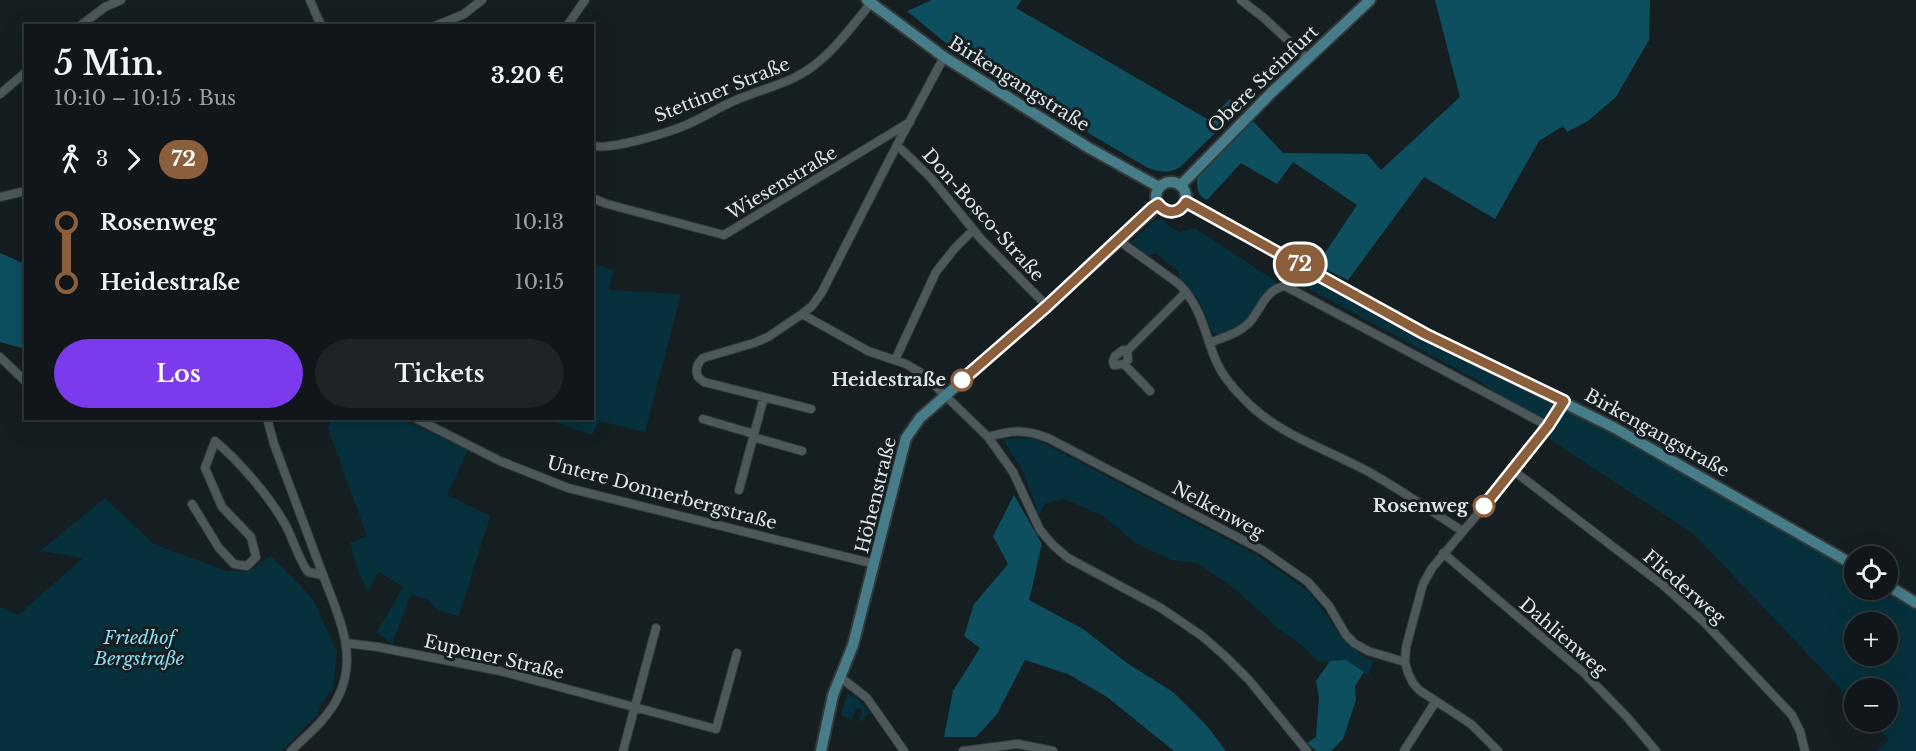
<!DOCTYPE html>
<html lang="de">
<head>
<meta charset="utf-8">
<style>
  body { margin:0; font-family:"Libre Baskerville",serif; background:#1e2326; color:#f1f3f6; height:100vh; display:flex; flex-direction:column; font-size:22px; white-space:nowrap }
  * { box-sizing:border-box; margin:0 }
  p { font-size:20px; color:#9c9fa2 }
  .icon { flex:none; width:33px; height:33px; fill:none; stroke:currentColor; stroke-width:2; stroke-linecap:round; stroke-linejoin:round }
  .map { position:relative; flex:1; overflow:hidden }
  .panel { position:absolute; left:24px; top:24px; width:570px; height:396px; display:flex; flex-direction:column; background:#101619; border-radius:0px; box-shadow:0 6px 24px #0002,0 0 0 2px #303538 }
  .panel>* { flex:none }
  .badge { padding:0 12px; border-radius:20px; font-size:21px; line-height:39px }
  .buttons { position:absolute; left:1844px; top:546px; display:grid; gap:12px }
  .buttons a { display:grid; place-items:center; width:54px; height:54px; border-radius:50%; background:#101619; box-shadow:0 6px 24px #0002,0 0 0 2px #303538; font-size:30px }
  .map>.badge { position:absolute; translate:-50% -50%; box-shadow:0 0 0 3px #fff }
  .legs { display:flex; align-items:center; gap:9px; height:66px; padding:0 30px; font-size:20px }
  .legs p { margin-inline-start:auto }
  .summary { display:flex; align-items:center; justify-content:space-between; height:102px; padding:0 30px }
  h1 { font-size:33px; font-weight:600; line-height:45px }
  .primary-button { display:flex; gap:12px; margin-top:auto; padding:12px 30px }
  .primary-button a { flex:1; height:69px; border-radius:36px; background:#7c3aed; color:#fff; font-size:24px; font-weight:600; line-height:69px; text-align:center }
  .primary-button a+a { background:#1e2326; color:#f1f3f6 }
  ul { padding:0 30px; list-style:none }
  li { display:flex; align-items:center; gap:21px; height:60px; font-size:22px }
  li i { display:grid; place-items:center; width:9px; height:100%; margin:0 8px; background:currentColor }
  li i::after { content:''; width:15px; height:15px; margin:-8px; border:4px solid; border-radius:50%; background:#101619 }
  li p { margin-inline-start:auto }
  li:first-child i { background:linear-gradient(#0000 50%,currentColor 0) }
  li:last-child i { background:linear-gradient(currentColor 50%,#0000 0) }
  .map>svg:first-child { display:block }
</style>
</head>
<body>
<div class="map">
<svg width="1916" height="751" viewBox="0 0 1916 751">
  <rect width="100%" height="100%" fill="#151e21"/>
  <path fill="#06313c" fill-rule="evenodd" d="M1155,220H1164L1167,225L1179,232L1195,228L1277,282L1279,285L1246,322L1239,328L1219,337L1217,334L1212,332L1201,304L1195,295L1180,281L1178,271L1155,253L1148,256L1131,242Z
    M593,264L613,270L609,290L681,294L645,432L599,421L592,435L549,420V418H592Z
    M1310,278L1422,340L1582,416L1667,462L1854,573V590H1874L1873,593L1880,597L1895,598L1916,610V751H1877L1889,740L1872,722H1887V688H1854V703L1694,534L1549,439L1552,430L1477,380L1304,286ZM1854,622H1887V656H1854Z
    M331,419H402L468,450L447,495L490,516L459,616L438,610L428,600L411,594L392,644L377,632L403,587L379,572L368,591L358,571L350,543L367,536L328,429Z
    M1034,438L1257,555L1310,593L1344,640L1367,659L1373,660L1369,676L1346,660L1318,662L1303,646L1276,627L1262,613L1231,586L1197,563L1171,560L1134,542L1104,516L1064,499L1046,503L1039,515L1023,471L1002,439Z
    M105,498L154,544L227,571H249L271,556L313,599L337,652L333,688L322,704L317,715L282,751H0V607L18,615L83,558L40,551Z
    M847,693L857,698L870,713L859,723L862,709L856,708L852,720L841,715Z"/>
  <path fill="#0e4f5f" d="M932,0H1022L1016,8L1209,120L1230,99L1240,109L1180,167C1168,174 1161,172 1148,168L971,64L907,11Z
    M1435,0H1650L1649,40L1616,97L1588,121L1567,132L1563,126L1539,141L1495,219L1424,177L1348,280L1317,265L1357,205L1293,162L1277,184L1241,163L1207,200C1196,195 1197,187 1197,176L1252,120L1283,153L1367,154L1381,170L1460,97Z
    M0,253L25,264V349L0,342Z
    M1014,495L1042,544C1037,563 1034,581 1029,600L1083,629L1127,663L1173,692L1207,726L1226,751H1174L1107,697L1068,674L1025,660L997,714L976,737H944L953,691L980,648L964,636L974,604L1008,564L993,536Z
    M1346,660L1364,672L1355,686L1356,700L1343,739L1331,751H1316L1307,743L1316,737L1319,697L1316,681L1330,661Z"/>
  <g fill="none" stroke-linecap="round" stroke-linejoin="round">
    <g stroke="#33393b" stroke-width="10">
      <path id="street" d="M310,0L318,19L322,26
        M1241,0L1264,18L1307,58
        M80,26L105,7L121,0
        M435,26L464,14L482,0
        M567,26L585,0
        M0,94L26,72
        M592,145C606,152 670,132 686,125C703,118 719,107 736,100C761,89 789,84 812,67C835,50 853,25 871,3
        M897,145L931,178L981,239L1047,306
        M0,197L26,191
        M592,198L607,204L724,235L910,122
        M1118,240L1179,284C1202,308 1204,332 1216,361C1222,375 1233,388 1243,398C1276,434 1327,449 1369,472C1401,490 1431,511 1462,531
        M802,314L812,306L822,292L897,145L944,57
        M1210,343C1223,337 1238,334 1249,323C1262,309 1264,290 1285,286L1548,426
        M1127,351L1128,360L1124,364L1114,365L1113,361L1115,356L1123,350L1127,351L1186,292
        M0,357L26,382
        M895,360L936,272L955,248L973,230
        M1124,364L1150,391
        M811,409L704,382L698,377C695,369 697,364 703,358L754,343L768,337L802,314L868,351L906,364L923,374L988,437L1013,472L1040,530L1053,545L1068,558L1161,608L1202,636L1225,656L1249,680L1307,751
        M267,418L274,444L323,575
        M415,418L500,461L568,488L875,564
        M703,419L754,434
        M753,437L802,451
        M988,437C1012,430 1025,429 1048,438L1262,550L1308,582L1329,606L1346,635L1354,643L1368,651L1405,662
        M1514,471L1663,585L1704,622L1792,715L1800,731L1805,751
        M739,490L764,397
        M192,504L219,548L234,564L247,566L256,557L251,537L222,507L205,468L215,441C239,461 271,498 286,526C294,541 298,558 308,572L323,575C338,615 360,657 337,699C327,719 307,735 291,751
        M1443,553L1584,673L1626,716L1656,751
        M346,643L378,647L500,671L716,729L737,653
        M840,677L867,698L904,751
        M623,751L656,628
        M963,751L1018,744L1053,751
        M1404,751L1436,701
        M1498,751L1471,724L1419,690L1413,683L1408,673L1405,662L1406,647L1423,584L1432,568L1514,471L1558,411L1564,401"/>
    </g>
    <g stroke="#33393b" stroke-width="14">
      <path id="secondary" d="M867,0L944,57L1089,148L1159,187
        M1156 197a15 15 0 1 1 30 0a15 15 0 1 1-30 0Z
        M1181,185L1271,93L1370,0
        M1186,202L1425,334L1613,427L1854,565
        M1887,585L1916,603
        M821,751L833,695L853,645L902,453L906,438L920,418L1047,306L1158,205"/>
    </g>
    <use href="#street" stroke="#4d585b" stroke-width="8"/>
    <use href="#secondary" stroke="#477c89" stroke-width="10"/>
  </g>
  <g fill="none" stroke-linecap="round" stroke-linejoin="round">
    <g stroke="#fff" stroke-width="14">
      <path id="line-1" d="M962,380L1047,306L1152,208L1158,204C1167,215 1179,214 1186,202L1425,334L1564,401L1548,426L1484,506"/>
    </g>
    <use href="#line-1" stroke="#8b5e3c" stroke-width="9"/>
  </g>
  <g fill="#fff" stroke="#8b5e3c" stroke-width="3">
    <circle cx="962" cy="380" r="10"/>
    <circle cx="1484" cy="506" r="10"/>
  </g>
  <g text-anchor="middle" dominant-baseline="central" stroke-width="6" stroke-linejoin="round" paint-order="stroke">
    <g font-size="18" fill="#dfe5e7" stroke="#151e21">
      <text transform="translate(1263 79) rotate(-44)">Obere Steinfurt</text>
      <text transform="translate(1019 84) rotate(32)">Birkengangstraße</text>
      <text transform="translate(722 90) rotate(-22)">Stettiner Straße</text>
      <text transform="translate(782 183) rotate(-31)">Wiesenstraße</text>
      <text transform="translate(983 215) rotate(48)">Don-Bosco-Straße</text>
      <text transform="translate(1657 433) rotate(29)">Birkengangstraße</text>
      <text transform="translate(662 493) rotate(15)">Untere Donnerbergstraße</text>
      <text transform="translate(876 495) rotate(-76)">Höhenstraße</text>
      <text transform="translate(1218 510) rotate(28)">Nelkenweg</text>
      <text transform="translate(1684 587) rotate(41)">Fliederweg</text>
      <text transform="translate(1563 637) rotate(41)">Dahlienweg</text>
      <text transform="translate(494 657) rotate(13)">Eupener Straße</text>
    </g>
    <g font-size="18" font-weight="bold" fill="#dfe5e7" stroke="#151e21" text-anchor="end">
      <text x="946" y="380">Heidestraße</text>
      <text x="1468" y="506">Rosenweg</text>
    </g>
    <g font-size="18" font-style="italic" fill="#8dddf4" stroke="#151e21">
      <text x="139" y="638">Friedhof<tspan x="139" dy="21">Bergstraße</tspan></text>
    </g>
  </g>
</svg>
<div class="buttons">
<a><svg class="icon" aria-label="locate" viewBox="0 0 24 24"><circle cx="12" cy="12" r="6"/><path d="M12 2v4M12 18v4M2 12h4M18 12h4"/></svg></a>
<a>+</a>
<a>−</a>
</div>
<b class="badge" style="left:1300px;top:264px;background:#8b5e3c;color:#fff">72</b>
<section class="panel">
<div class="summary"><div><h1>5 Min.</h1><p>10:10 – 10:15 · Bus</p></div><b>3.20 €</b></div>
<div class="legs"><svg class="icon" aria-label="walk" viewBox="0 0 24 24"><circle cx="13" cy="4" r="2"/><path d="M13 8l-2 6 4 7M11 14l-3 7M7 12l3-4h3l4 4"/></svg>3<svg class="icon" aria-label="forward" viewBox="0 0 24 24"><path d="M9 5l7 7-7 7"/></svg><b class="badge" style="background:#8b5e3c;color:#fff">72</b></div>
<ul>
<li><i style="color:#8b5e3c"></i><b>Rosenweg</b><p>10:13</p></li>
<li><i style="color:#8b5e3c"></i><b>Heidestraße</b><p>10:15</p></li>
</ul>
<div class="primary-button"><a>Los</a><a>Tickets</a></div>
</section>
</div>
</body>
</html>
